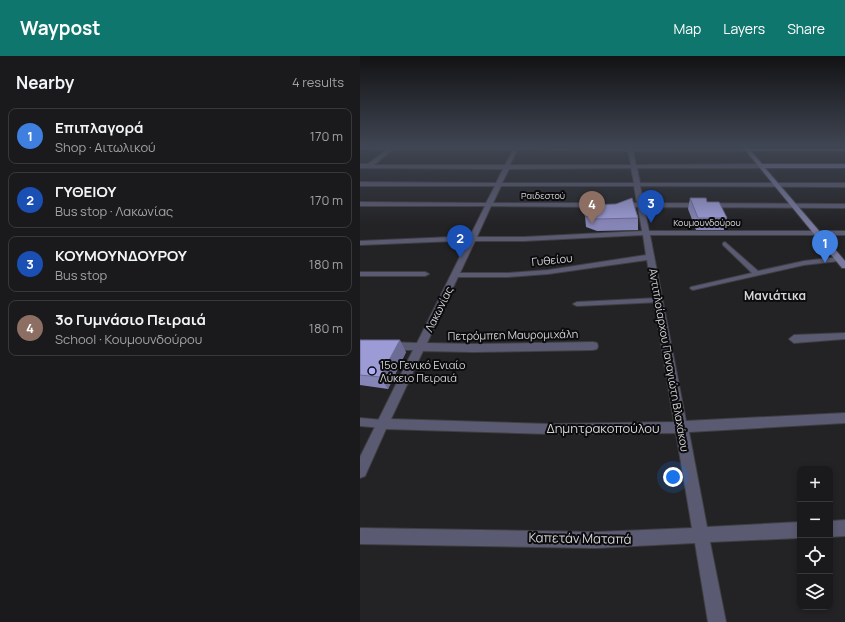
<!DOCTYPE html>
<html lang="en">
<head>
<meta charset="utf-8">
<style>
	:root { --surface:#1a1a1c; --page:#272729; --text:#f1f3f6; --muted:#9fa1a3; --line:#38383b; --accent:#0f766e }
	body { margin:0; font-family:Manrope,sans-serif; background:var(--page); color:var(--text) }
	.controls { position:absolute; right:12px; bottom:12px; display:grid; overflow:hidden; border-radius:8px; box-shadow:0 2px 6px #0003 }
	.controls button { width:36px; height:36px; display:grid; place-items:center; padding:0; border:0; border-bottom:1px solid var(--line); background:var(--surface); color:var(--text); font:20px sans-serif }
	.you { position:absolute; left:313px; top:421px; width:14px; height:14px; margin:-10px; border:3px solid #fff; border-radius:50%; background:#1a73e8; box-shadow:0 0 0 6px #1a73e833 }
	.badge { display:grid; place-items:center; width:26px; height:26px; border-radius:50%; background:var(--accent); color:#fff; font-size:13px; font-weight:700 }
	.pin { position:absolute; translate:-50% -33px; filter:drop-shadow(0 1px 2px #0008) }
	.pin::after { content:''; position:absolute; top:21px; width:14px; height:12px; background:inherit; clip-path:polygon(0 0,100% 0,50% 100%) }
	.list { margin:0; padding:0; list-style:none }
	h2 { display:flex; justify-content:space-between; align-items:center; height:52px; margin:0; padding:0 16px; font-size:17px }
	h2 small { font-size:13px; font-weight:400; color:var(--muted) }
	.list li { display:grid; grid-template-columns:26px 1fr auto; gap:12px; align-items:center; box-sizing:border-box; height:56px; margin:0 8px 8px; padding:0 8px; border:1px solid var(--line); border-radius:8px }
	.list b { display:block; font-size:15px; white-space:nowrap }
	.list p { margin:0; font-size:13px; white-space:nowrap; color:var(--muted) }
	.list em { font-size:13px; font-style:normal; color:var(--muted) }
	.icon { flex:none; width:22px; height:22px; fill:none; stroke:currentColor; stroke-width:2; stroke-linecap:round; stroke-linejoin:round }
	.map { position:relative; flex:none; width:485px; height:566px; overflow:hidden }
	header { display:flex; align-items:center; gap:24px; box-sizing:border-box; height:56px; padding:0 20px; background:var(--accent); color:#fff }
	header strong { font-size:19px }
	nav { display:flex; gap:22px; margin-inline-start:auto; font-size:14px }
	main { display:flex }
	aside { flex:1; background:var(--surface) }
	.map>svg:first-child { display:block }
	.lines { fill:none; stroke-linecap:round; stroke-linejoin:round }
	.lane-casing { stroke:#3f3f42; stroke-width:2 }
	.street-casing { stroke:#3f3f42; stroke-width:2 }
	.secondary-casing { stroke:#3f3f42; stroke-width:2 }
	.lane { fill:#5a5a72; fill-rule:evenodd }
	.street { fill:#5a5a72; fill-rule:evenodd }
	.secondary { fill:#79799f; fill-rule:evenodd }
	.wall { fill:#8685b7 }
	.shaded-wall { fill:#6d6c95 }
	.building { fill:#9c9bd5; stroke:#6d6c95 }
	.poi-dot { fill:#b0aefa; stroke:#0c0c0e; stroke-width:1.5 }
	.labels { text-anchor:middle; stroke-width:4; stroke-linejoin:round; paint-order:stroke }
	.far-street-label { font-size:9px; fill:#d4d5d7; stroke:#0c0c0e }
	.street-label { font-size:11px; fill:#d4d5d7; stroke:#0c0c0e }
	.poi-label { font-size:11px; fill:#d4d5d7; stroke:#0c0c0e; text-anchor:start }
	.neighbourhood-label { font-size:12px; font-weight:bold; fill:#d4d5d7; stroke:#0c0c0e }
	.near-street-label { font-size:13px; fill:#d4d5d7; stroke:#0c0c0e }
</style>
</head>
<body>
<header>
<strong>Waypost</strong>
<nav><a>Map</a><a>Layers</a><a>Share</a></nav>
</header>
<main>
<aside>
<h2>Nearby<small>4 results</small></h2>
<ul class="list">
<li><span class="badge" style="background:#3f7fe0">1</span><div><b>Επιπλαγορά</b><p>Shop · Αιτωλικού</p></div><em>170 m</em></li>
<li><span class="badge" style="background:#1a4fb4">2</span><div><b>ΓΥΘΕΙΟΥ</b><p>Bus stop · Λακωνίας</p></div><em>170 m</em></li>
<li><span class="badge" style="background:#1a4fb4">3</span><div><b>ΚΟΥΜΟΥΝΔΟΥΡΟΥ</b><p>Bus stop</p></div><em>180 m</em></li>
<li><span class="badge" style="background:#8d6e63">4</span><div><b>3ο Γυμνάσιο Πειραιά</b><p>School · Κουμουνδούρου</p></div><em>180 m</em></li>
</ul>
</aside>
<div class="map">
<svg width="485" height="566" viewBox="0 0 485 566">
	<rect width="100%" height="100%" fill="#232326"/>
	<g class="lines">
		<defs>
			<g id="lane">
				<polygon points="365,186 398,215 444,205 479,201 482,203 479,205 444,209 333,234 331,233 330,232 331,231 392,217 363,189 363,187"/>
				<polygon points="298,242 301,242 302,244 301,246 217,250 213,248 217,246"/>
				<polygon points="0,362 23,364 26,365 28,368 26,371 23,372 0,370"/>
			</g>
			<g id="street">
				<path d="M34,90L268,92V90H272L273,92L387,93L389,95H273L276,109L400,108L403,110L400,112H277L280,127H485V131L280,130L284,147L485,148V152L284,151L289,175H485V179H290L326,365L485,357V367L329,376L347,471L440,466V482L350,486L366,566H348L335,487L236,492L0,488V472L236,476L332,472L316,377L190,378L26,373L5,420L0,422V401L53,294H29L25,293L24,290L25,287L29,286L57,287L125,150H0V146L126,147L135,130H0V126L136,127L143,113L0,112V108H8L26,94L0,93V91ZM32,94H153L145,109H14ZM157,94L268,95L271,109H150ZM271,112L274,127H142L149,113ZM141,130H274L277,147H261L258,149L261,151H278L282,175L164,181H117L131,150L239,151L242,149L239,147H133ZM283,179L286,199L188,214L148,217H100L115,185H164ZM287,204L314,366L190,368L31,363L63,295L113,296L233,294L237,293L238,290L237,287L233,286L113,288L67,287L98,221H148L188,218Z"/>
				<polygon points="92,181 96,183 95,185 0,189 0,185"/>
				<polygon points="0,216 65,216 69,218 65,220 0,220"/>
				<polygon points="485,277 485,283 434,287 429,283 434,279"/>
				<polygon points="485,464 485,480 470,481 470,465"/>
			</g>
			<polygon id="secondary" points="382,90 387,90 389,93 485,93 485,95 391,95 402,108 485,108 485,112 405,112 485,205 485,212 482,212"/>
		</defs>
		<use href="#lane" class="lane-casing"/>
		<use href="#street" class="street-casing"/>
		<use href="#secondary" class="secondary-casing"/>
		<use href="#lane" class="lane"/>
		<use href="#street" class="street"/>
		<use href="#secondary" class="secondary"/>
	</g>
	<g class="wall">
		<polygon points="330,142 347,146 367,162 364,174 336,174 328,153"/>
		<polygon points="225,160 278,162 278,174 237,175 226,171"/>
		<polygon points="0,284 46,296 28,333 0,329"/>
	</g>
	<polygon class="shaded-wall" points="40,284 46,296 28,333 20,321"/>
	<g class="building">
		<polygon points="272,142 278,162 236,163 225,160 226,149 256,148"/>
		<polygon points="330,142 346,142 347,146 359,146 367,162 338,162"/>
		<polygon points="0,284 40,284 20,321 0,319"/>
	</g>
	<linearGradient id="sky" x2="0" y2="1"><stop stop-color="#131315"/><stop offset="0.53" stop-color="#3f4552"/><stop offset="1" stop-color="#3f4552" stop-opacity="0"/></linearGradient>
	<rect width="485" height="169" fill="url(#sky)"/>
	<circle class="poi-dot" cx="12" cy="315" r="4"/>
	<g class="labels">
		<g class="far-street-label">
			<text x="183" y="143">Ραιδεστού</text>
			<text x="347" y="170">Κουμουνδούρου</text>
		</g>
		<g class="street-label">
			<text transform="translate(192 204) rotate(-6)" y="4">Γυθείου</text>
			<text transform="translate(79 253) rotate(-64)" y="4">Λακωνίας</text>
			<text transform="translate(153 279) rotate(-1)" y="4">Πετρόμπεη Μαυρομιχάλη</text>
			<text transform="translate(309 304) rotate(80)" y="4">Αντιπλοίαρχου Παναγιώτη Βλαχάκου</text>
		</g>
		<g class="poi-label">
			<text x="20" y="313">15ο Γενικό Ενιαίο<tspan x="20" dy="13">Λύκειο Πειραιά</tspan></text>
		</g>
		<g class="neighbourhood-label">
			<text x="415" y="244">Μανιάτικα</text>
		</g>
		<g class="near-street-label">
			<text x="243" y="377">Δημητρακοπούλου</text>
			<text transform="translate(220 482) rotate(1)" y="5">Καπετάν Ματαπά</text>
		</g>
	</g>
</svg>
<div class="controls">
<button>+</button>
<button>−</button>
<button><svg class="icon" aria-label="locate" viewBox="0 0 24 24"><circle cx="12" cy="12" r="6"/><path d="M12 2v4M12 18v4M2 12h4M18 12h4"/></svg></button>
<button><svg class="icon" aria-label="layers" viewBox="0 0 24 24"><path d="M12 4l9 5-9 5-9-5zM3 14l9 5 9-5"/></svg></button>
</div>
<div class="you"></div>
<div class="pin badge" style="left:465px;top:207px;background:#3f7fe0">1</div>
<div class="pin badge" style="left:100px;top:202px;background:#1a4fb4">2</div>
<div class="pin badge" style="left:291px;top:167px;background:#1a4fb4">3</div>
<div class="pin badge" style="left:232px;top:168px;background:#8d6e63">4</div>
</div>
</main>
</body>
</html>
